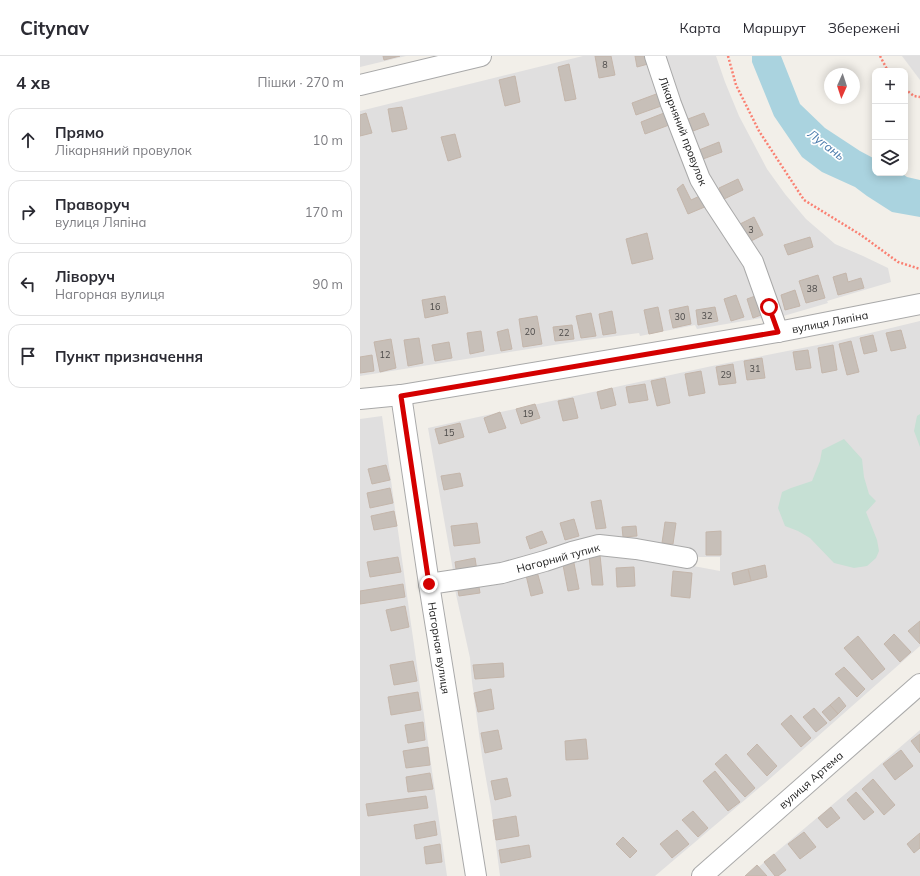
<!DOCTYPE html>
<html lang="uk">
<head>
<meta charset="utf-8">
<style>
	:root { --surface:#fff; --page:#f7f7f7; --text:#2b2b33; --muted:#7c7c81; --line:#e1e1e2 }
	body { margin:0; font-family:Mulish,sans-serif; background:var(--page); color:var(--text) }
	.controls { position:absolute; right:12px; top:12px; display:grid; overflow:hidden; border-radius:8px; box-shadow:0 2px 10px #0003 }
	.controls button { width:36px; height:36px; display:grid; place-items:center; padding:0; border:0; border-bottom:1px solid var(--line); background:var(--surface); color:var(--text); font:20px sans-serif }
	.compass { position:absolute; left:464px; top:12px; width:36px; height:36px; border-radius:50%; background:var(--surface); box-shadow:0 2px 10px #0003; rotate:183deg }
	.stop { position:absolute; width:12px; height:12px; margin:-9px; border:3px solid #d40000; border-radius:50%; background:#fff }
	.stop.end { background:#d40000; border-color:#fff; box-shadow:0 1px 4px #0008 }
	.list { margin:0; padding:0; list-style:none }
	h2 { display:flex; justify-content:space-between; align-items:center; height:52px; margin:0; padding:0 16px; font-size:17px }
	h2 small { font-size:13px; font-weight:400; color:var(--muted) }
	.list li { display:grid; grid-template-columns:26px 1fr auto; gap:12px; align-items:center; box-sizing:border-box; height:64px; margin:0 8px 8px; padding:0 8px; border:1px solid var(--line); border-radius:12px }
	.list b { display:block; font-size:15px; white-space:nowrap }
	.list p { margin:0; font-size:13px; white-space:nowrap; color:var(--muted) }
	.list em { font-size:13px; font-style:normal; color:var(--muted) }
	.icon { flex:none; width:22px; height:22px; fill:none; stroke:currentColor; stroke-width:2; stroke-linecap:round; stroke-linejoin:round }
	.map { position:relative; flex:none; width:560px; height:820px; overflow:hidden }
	header { display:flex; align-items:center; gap:24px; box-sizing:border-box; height:56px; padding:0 20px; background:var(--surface); border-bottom:1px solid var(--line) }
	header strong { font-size:19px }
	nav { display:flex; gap:22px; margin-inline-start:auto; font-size:14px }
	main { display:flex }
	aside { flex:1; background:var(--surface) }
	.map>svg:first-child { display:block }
	.residential { fill:#e0dfdf }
	.wetland { fill:#c6e0d4 }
	.water { fill:#aad3df }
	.building { fill:#c7bfb8; stroke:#c4b6ab }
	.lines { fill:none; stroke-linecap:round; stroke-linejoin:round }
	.minor-casing { stroke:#a9a9a9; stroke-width:22 }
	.path { stroke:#fa8072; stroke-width:2.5; stroke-dasharray:2 2; stroke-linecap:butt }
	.minor { stroke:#fff; stroke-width:20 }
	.route { stroke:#d40000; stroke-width:5 }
	.labels { text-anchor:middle; stroke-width:3.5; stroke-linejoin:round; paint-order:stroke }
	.number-label { font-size:9px; fill:#4b4948 }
	.street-label { font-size:11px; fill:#222; stroke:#fff }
	.water-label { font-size:12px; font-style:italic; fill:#4a7aab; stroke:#fff }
</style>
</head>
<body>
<header>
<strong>Citynav</strong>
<nav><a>Карта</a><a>Маршрут</a><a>Збережені</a></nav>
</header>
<main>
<aside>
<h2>4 хв<small>Пішки · 270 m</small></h2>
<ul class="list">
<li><svg class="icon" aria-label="ahead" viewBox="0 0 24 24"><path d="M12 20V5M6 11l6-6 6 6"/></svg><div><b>Прямо</b><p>Лікарняний провулок</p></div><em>10 m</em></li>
<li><svg class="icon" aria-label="right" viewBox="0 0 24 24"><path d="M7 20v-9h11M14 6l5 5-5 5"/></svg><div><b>Праворуч</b><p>вулиця Ляпіна</p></div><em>170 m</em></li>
<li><svg class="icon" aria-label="left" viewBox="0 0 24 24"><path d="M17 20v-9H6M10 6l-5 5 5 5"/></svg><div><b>Ліворуч</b><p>Нагорная вулиця</p></div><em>90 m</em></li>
<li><svg class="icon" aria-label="arrive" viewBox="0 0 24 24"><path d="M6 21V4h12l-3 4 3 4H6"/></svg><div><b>Пункт призначення</b></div></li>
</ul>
</aside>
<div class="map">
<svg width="560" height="820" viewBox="0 0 560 820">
	<rect width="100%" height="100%" fill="#f2efe9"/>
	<g class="residential">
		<polygon points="0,0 46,0 0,11"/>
		<polygon points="223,0 289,0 392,216 407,261 337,273 335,269 280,280 279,277 219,285 0,320 0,55"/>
		<polygon points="302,0 356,0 365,26 379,60 407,113 425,138 446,163 475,188 503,200 528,212 531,226 467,245 468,247 420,261 344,113"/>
		<polygon points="542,0 560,0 560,24"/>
		<polygon points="560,265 560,590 405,727 295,820 140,820 131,751 122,700 112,626 110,602 94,529 145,520 225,496 251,495 254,500 285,501 360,515 360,501 339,501 320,493 297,488 257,484 237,483 160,506 123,515 94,520 68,372 352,310 473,286"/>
		<polygon points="22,360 52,575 87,820 0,820 0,363"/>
		<polygon points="560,674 560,820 388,820 516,712"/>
	</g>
	<g class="wetland">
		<polygon points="560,358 560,391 554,375 557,360"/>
		<polygon points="484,383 502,403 504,421 509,438 516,445 506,456 517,484 519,495 516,502 507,510 494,512 474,507 450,482 438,475 425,470 418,452 422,436 431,432 452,425 460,405 462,394"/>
	</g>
	<polygon class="water" points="392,0 421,0 440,48 465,72 500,95 515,103 515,117 541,117 547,121 560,124 560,161 532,156 507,140 495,131 462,116 442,101 414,60 392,6"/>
	<g class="building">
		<polygon points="23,0 40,0 24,4"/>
		<polygon points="235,0 251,0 255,19 239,22"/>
		<polygon points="275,0 286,0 288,8 277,11"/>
		<polygon points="209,8 216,43 205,45 198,11"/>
		<polygon points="155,20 160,46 145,50 139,24"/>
		<polygon points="299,37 304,49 276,59 272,47"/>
		<polygon points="42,51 47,73 32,76 28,53"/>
		<polygon points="6,57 12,77 0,80 0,59"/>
		<polygon points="304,57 309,69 285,78 281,66"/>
		<polygon points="344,57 349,69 333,75 328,63"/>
		<polygon points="95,78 101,101 88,105 81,81"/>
		<polygon points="359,86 362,96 343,103 339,94"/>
		<polygon points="378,123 383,134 364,143 359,132"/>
		<polygon points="323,128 331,144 342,139 347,150 328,158 317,133"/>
		<polygon points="394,161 403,179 389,186 380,168"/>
		<polygon points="287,177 293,203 272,208 266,183"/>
		<polygon points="450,181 453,191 428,199 424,189"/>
		<polygon points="486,217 488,226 501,222 504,232 478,239 473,221"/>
		<polygon points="458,219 465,242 446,247 439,225"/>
		<polygon points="435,234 440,250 425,254 421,239"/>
		<polygon points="376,239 384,261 371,265 364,243"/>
		<polygon points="398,239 404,258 393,262 387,243"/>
		<polygon points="85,240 88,257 65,262 62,244"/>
		<polygon points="328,250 331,268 313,272 309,254"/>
		<polygon points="298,251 303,275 289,278 284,254"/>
		<polygon points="355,251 358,265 338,269 336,254"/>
		<polygon points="252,255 256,277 243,279 239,258"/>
		<polygon points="231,257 236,280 221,282 216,260"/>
		<polygon points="177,260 182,288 163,291 159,263"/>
		<polygon points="212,269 214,283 195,285 193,271"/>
		<polygon points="148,273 152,293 141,295 137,276"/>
		<polygon points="541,274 546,292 531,295 526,277"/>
		<polygon points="121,275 124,295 110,298 107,277"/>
		<polygon points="513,279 517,295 504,298 500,282"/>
		<polygon points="59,282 63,307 48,310 44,284"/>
		<polygon points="31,283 36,312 20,316 14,286"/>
		<polygon points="491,285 499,316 487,319 479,288"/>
		<polygon points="89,286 92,302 75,305 72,289"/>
		<polygon points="473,289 477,314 462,317 458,292"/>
		<polygon points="448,294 451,312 436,314 433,296"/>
		<polygon points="12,299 14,315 0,317 0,301"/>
		<polygon points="402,302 405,322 387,324 384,305"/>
		<polygon points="373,308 376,327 359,329 356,311"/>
		<polygon points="341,315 345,337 329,340 325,318"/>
		<polygon points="305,322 310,347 297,350 291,325"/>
		<polygon points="285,328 288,344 269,347 266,331"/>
		<polygon points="252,332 256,349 241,353 237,336"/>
		<polygon points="213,342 218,362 203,365 198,345"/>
		<polygon points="175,348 180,362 161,368 156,353"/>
		<polygon points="140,356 146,372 129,377 124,362"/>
		<polygon points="100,367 104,381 79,388 75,373"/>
		<polygon points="26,409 30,424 12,428 8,413"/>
		<polygon points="100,417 103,430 84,434 81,420"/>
		<polygon points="30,432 33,447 10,452 7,437"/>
		<polygon points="241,444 246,472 236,473 231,446"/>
		<polygon points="34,455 37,470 14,474 11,460"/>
		<polygon points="214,463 219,480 205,484 200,467"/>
		<polygon points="305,466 316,467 313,488 302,487"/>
		<polygon points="117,467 120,487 94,490 91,470"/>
		<polygon points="276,470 277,480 263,481 262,471"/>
		<polygon points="182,475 187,487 170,493 166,481"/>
		<polygon points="361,475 361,499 346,499 346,476"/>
		<polygon points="240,499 243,529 232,529 229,500"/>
		<polygon points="38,501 41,516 10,521 7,506"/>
		<polygon points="115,502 117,515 97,519 95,506"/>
		<polygon points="213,502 219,533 208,535 202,504"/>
		<polygon points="405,509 407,521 391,525 388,513"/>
		<polygon points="274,511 275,530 257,531 256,512"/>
		<polygon points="176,512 183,537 171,540 165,515"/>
		<polygon points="388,513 391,525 374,529 372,517"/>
		<polygon points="313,515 332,517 330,542 311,540"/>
		<polygon points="118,525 120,537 99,540 97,529"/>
		<polygon points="43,528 45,541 0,548 0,535"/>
		<polygon points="45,550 49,571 31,575 26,554"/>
		<polygon points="560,565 560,588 548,575"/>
		<polygon points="534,578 551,596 540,606 524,588"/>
		<polygon points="498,580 525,613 512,624 484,592"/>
		<polygon points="53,605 57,625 34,629 30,609"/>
		<polygon points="143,607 144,621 115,623 113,609"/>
		<polygon points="484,611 505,633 497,641 475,618"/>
		<polygon points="131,633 134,653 118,656 114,637"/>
		<polygon points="58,636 61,654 31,659 28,641"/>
		<polygon points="479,641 486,650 478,658 470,649"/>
		<polygon points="470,649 478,658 470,665 462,656"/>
		<polygon points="454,652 467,667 456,676 443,661"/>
		<polygon points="431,659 451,682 441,691 421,668"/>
		<polygon points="63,666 65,684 48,687 45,669"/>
		<polygon points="138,674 142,693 125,697 121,677"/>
		<polygon points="560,678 560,697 551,685"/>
		<polygon points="226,683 228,703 206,704 205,685"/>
		<polygon points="397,688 417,710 407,720 387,698"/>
		<polygon points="68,691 70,709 46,712 43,695"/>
		<polygon points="541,694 553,710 535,724 523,708"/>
		<polygon points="366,698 395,732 385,741 355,708"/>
		<polygon points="355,715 380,746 368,755 343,725"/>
		<polygon points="70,717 73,733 48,736 46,721"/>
		<polygon points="147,722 151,740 135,744 131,725"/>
		<polygon points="513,723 535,749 524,759 502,733"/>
		<polygon points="496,736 514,756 504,764 487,744"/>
		<polygon points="66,740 68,752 8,760 6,748"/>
		<polygon points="471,751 480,762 467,772 458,762"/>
		<polygon points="333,755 348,772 338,781 322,764"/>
		<polygon points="156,760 159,780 136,784 133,764"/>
		<polygon points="75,765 77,779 56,783 54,769"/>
		<polygon points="317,774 329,788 312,802 300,788"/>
		<polygon points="444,776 456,791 440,803 428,788"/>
		<polygon points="560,777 560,792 554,797 547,788"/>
		<polygon points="263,781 277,795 270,802 256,788"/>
		<polygon points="80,788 82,806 66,808 64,791"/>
		<polygon points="169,789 171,801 141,807 139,794"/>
		<polygon points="414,798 426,814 418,820 415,820 404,806"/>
		<polygon points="397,809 407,820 385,820"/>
	</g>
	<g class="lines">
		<defs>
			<g id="minor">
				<polyline points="295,0 311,48 340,123 355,148 393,206 418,276"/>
				<polyline points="0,29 121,0"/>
				<polyline points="41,339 69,528 116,820"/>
				<polyline points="0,343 41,339 418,276 560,248"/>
				<polyline points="69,528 142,517 185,505 212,496 239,489 276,493 327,502"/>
				<polyline points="342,820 560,628"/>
			</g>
		</defs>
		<use href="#minor" class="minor-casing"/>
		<g class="path">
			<polyline points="368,0 376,29 399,75 427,118 444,144 501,179 538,206 560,213"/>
			<polyline points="520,0 528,15"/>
			<polyline points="545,33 554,40 560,41"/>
		</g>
		<use href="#minor" class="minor"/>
	</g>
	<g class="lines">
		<polyline class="route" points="69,528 41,340 418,276 409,251"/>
	</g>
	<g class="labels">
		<g class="number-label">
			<text x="245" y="12">8</text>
			<text x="391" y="177">3</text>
			<text x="452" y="236">38</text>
			<text x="75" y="254">16</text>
			<text x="347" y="263">32</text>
			<text x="320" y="264">30</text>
			<text x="170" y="279">20</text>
			<text x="204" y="280">22</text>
			<text x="25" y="302">12</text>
			<text x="395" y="316">31</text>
			<text x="366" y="322">29</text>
			<text x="168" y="361">19</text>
			<text x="89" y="380">15</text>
		</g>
		<g class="street-label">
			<text transform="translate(323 75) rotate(69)" y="4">Лікарняний провулок</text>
			<text transform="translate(470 266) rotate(-11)" y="4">вулиця Ляпіна</text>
			<text transform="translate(198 502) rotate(-15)" y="4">Нагорний тупик</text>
			<text transform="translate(79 592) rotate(81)" y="4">Нагорная вулиця</text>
			<text transform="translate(451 724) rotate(-41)" y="4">вулиця Артема</text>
		</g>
		<g class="water-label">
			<text transform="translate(466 89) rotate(37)" y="4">Лугань</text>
		</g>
	</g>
</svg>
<div class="controls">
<button>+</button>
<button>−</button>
<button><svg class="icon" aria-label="layers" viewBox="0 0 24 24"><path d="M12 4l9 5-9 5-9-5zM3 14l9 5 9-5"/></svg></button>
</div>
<svg class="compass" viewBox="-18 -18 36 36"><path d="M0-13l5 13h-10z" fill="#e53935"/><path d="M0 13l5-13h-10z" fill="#7c7c81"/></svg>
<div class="stop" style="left:409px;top:251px"></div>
<div class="stop end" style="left:69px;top:528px"></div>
</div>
</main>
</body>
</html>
